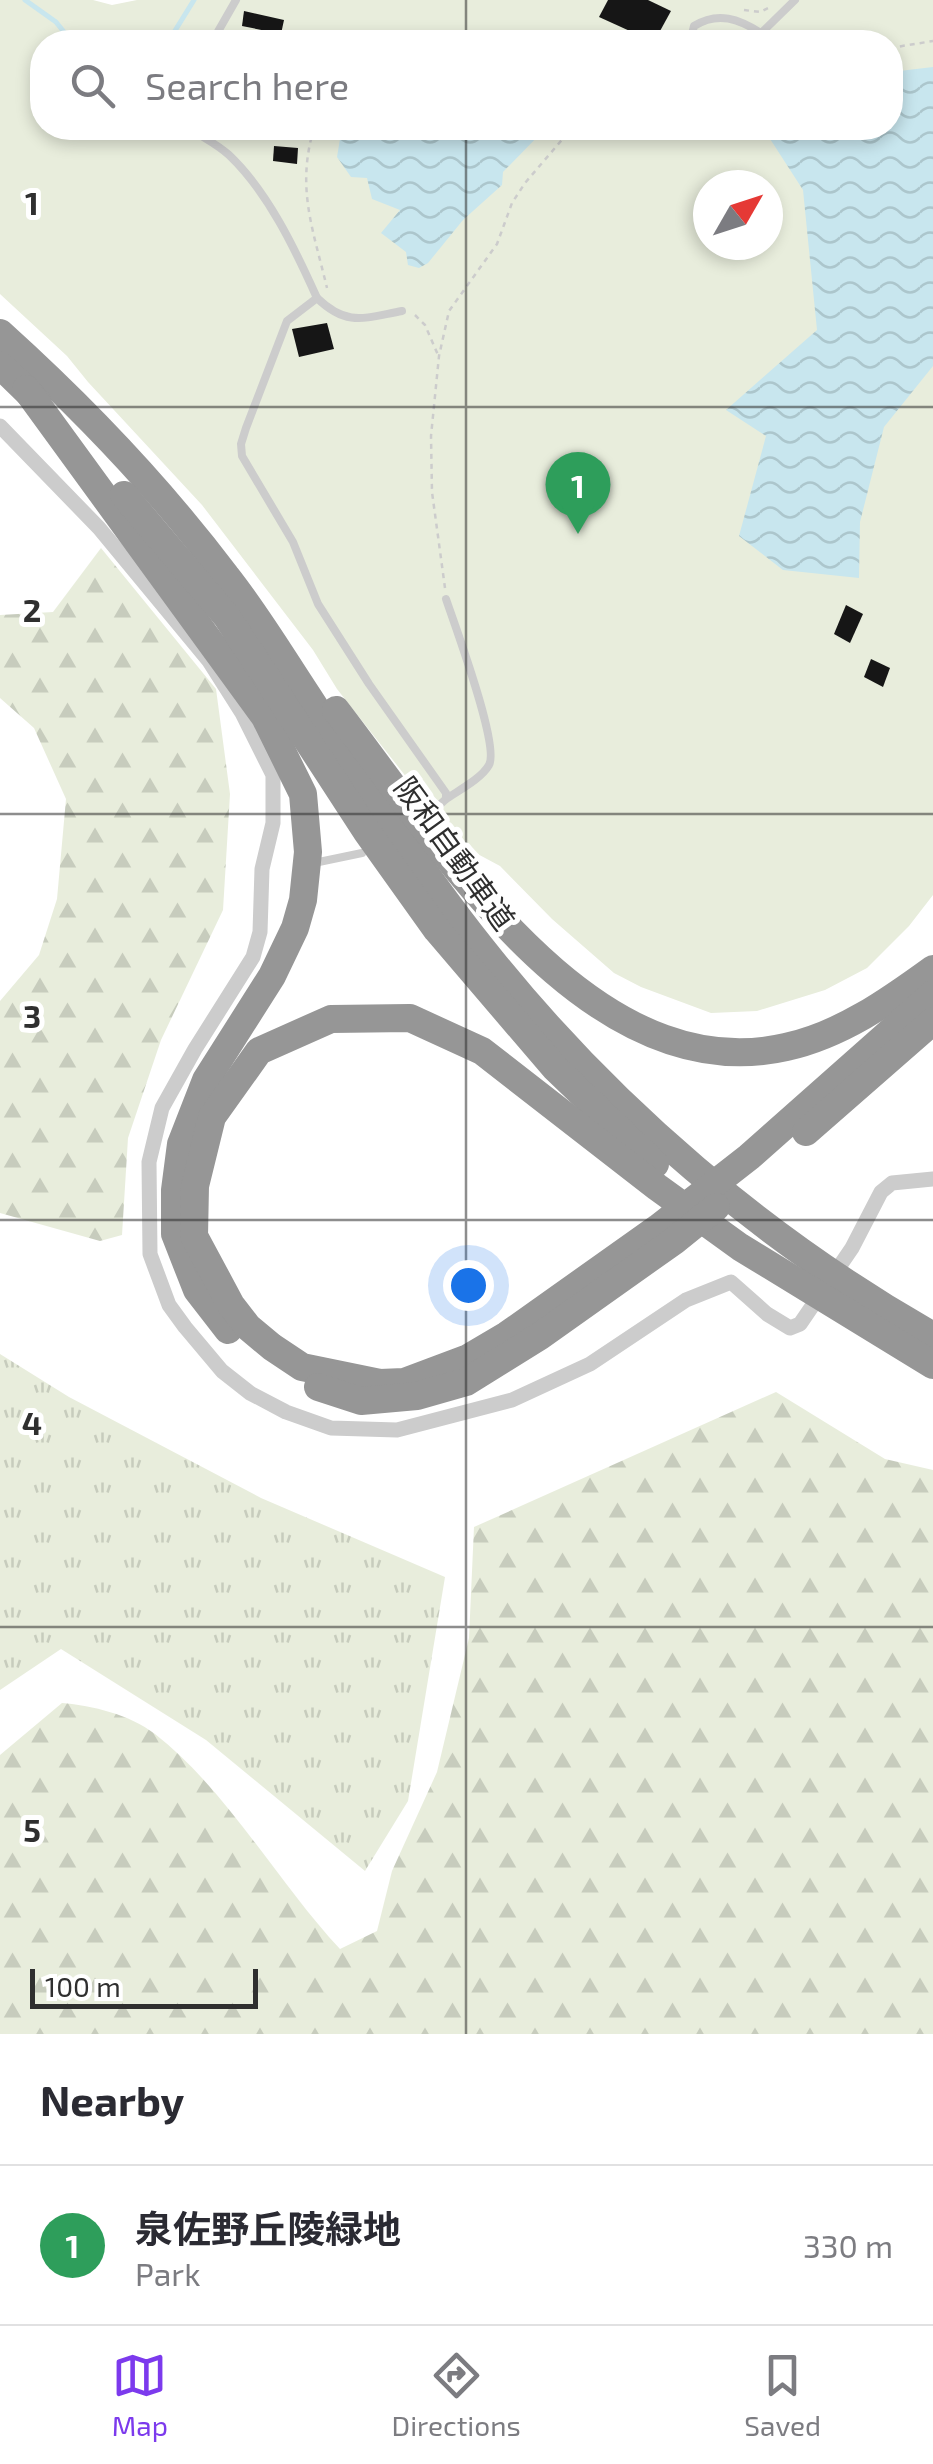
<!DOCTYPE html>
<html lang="en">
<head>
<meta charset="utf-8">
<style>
	:root { --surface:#fff; --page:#f7f7f7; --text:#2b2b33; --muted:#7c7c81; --line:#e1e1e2; --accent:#7c3aed }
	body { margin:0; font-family:"Exo 2","Noto Sans JP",sans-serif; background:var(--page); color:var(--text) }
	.compass { position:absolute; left:693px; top:170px; width:90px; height:90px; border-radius:50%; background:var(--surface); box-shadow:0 5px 15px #0003; rotate:51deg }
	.scale { position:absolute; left:30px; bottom:25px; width:228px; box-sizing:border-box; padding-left:10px; border:5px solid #2f2f2f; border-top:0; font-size:28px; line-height:35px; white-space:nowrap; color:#2f2f2f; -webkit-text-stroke:8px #fff; paint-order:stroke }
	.you { position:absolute; left:468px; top:1285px; width:35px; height:35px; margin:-25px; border:8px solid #fff; border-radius:50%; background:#1a73e8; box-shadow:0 0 0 15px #1a73e833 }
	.badge { display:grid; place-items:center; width:65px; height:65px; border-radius:50%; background:var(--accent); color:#fff; font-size:32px; font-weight:700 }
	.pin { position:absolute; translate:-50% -82px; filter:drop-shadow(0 2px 5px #0008) }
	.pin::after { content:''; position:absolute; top:52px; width:35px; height:30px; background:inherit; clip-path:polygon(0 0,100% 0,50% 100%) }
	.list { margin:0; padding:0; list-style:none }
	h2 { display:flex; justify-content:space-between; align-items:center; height:130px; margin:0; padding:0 40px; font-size:42px }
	h2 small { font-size:32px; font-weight:400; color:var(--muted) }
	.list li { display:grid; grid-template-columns:65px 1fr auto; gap:30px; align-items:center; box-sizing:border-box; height:160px; padding:0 40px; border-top:2px solid var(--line) }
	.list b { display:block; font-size:38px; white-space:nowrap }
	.list p { margin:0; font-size:32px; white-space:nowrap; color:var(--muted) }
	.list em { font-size:32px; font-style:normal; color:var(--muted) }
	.icon { flex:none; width:55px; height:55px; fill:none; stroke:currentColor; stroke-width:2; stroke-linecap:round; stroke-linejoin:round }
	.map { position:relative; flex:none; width:933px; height:2034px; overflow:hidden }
	.search { position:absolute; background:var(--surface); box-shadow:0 5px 15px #0003; left:30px; right:30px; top:30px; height:110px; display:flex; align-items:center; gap:25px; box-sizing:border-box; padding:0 35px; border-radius:40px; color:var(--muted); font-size:38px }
	.sheet { height:290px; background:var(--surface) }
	nav { display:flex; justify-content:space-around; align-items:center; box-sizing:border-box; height:140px; border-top:2px solid var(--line); background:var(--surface); font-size:28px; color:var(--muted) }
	nav a { display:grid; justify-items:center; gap:5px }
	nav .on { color:var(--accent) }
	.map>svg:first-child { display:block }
	.grass { fill:url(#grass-tufts) }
	.forest { fill:url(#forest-firs) }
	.park { fill:#e8eddc; fill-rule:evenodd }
	.water { fill:url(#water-waves) }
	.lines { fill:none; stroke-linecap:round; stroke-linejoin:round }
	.stream { stroke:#c8e6ee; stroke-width:5 }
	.building { fill:#161616 }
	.path { stroke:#ccc; stroke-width:2.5; stroke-dasharray:5 5; stroke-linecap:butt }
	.service { stroke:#ccc; stroke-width:8 }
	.minor { stroke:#ccc; stroke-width:15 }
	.motorway { stroke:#969696; stroke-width:28 }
	.grid { fill:none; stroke:#2f2f2f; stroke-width:2.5; stroke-opacity:0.55 }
	.labels { text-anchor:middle; stroke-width:10; stroke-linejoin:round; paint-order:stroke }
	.street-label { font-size:30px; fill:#2f2f2f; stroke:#fff }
	.grid-label { font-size:32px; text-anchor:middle; font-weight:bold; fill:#2f2f2f; stroke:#fff; stroke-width:10; stroke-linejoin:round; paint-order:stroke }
</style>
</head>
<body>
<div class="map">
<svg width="933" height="2034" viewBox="0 0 933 2034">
	<defs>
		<pattern id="grass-tufts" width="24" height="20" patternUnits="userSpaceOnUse" patternTransform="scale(2.5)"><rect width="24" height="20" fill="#e8eddc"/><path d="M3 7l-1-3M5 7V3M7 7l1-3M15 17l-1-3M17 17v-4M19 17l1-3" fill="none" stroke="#c7ccbd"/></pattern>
		<pattern id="forest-firs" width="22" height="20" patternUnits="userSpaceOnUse" patternTransform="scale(2.5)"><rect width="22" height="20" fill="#e8eddc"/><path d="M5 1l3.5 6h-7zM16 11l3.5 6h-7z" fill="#c7ccbd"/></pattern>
		<pattern id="water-waves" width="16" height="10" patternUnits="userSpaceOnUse" patternTransform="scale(2.5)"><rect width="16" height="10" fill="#c8e6ee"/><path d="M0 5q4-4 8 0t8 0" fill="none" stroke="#acc6cc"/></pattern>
	</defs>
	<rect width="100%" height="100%" fill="#fff"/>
	<polygon class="grass" points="0,1354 69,1397 261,1498 445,1577 408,1801 365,1871 206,1740 61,1649 0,1690"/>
	<g class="forest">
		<polygon points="101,548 216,689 230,794 223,910 161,1040 128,1138 122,1235 100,1241 0,1213 0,1001 39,955 57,899 66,799 34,728 0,698 0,615 53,612"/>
		<path d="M776,1392L885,1459L933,1470V2034H0V1755L62,1703C93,1706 129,1714 155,1734C227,1790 278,1883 340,1949L377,1931L392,1871L437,1772L469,1638L474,1527Z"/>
	</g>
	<path class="park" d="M0,0H93L112,5L137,0H933V895L909,926L867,968L825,990L757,1011L711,1013L641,987L614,973L552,919L500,866L459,844L337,689L313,650L202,505L88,382L67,356L0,294ZM42,42H890V128H42ZM708,185H768V245H708Z"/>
	<g class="water">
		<polygon points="933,67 933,366 884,427 860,522 859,578 783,570 739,536 766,436 726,410 817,330 803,190 763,128 890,128 891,72"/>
		<polygon points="352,128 546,128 503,172 502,185 463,220 428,263 419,268 408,265 406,252 381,233 400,210 372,199 367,178 351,177 337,157 341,133"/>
	</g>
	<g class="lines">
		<g class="stream">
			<polyline points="25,0 56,22 72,42"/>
			<polyline points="168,42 194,0"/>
		</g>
	</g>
	<g class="building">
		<polygon points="608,0 648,0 671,11 654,42 599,17"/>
		<polygon points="244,11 284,20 281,34 242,26"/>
		<polygon points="274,146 298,148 297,164 273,161"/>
		<polygon points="327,323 334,349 299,357 292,329"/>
		<polygon points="846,605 863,614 850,643 834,634"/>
		<polygon points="871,659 890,668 883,687 864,677"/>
	</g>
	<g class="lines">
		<g class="path">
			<polyline points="744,10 760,12 770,7"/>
			<polyline points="823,42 829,40 851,42"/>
			<polyline points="890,48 933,41"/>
			<path d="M314,128C296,188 313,229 327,288"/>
			<polyline points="415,315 425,325 438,355"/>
			<polyline points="445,588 432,492 431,436 439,356 449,311 497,244 512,203 525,183 572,128"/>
		</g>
		<g class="service">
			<polyline points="212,42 236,0"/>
			<path d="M690,42L694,26C718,11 739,19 761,33"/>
			<polyline points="752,42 795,0"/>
			<path d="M189,128C202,137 217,144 229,155C268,192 295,249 317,298L287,321L246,428L241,444L242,456L293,542L318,604L369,684L446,793V799L434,810"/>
			<path d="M317,298C347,327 364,318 402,311"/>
			<path d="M446,799C459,790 481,779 489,765C500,746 455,626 446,599"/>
			<polyline points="314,863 362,853"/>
		</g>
		<polyline class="minor" points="0,426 99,528 209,661 242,713 273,775 273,823 262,869 260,932 253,957 195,1049 162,1108 149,1162 150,1254 169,1305 185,1327 222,1371 250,1393 286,1412 331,1428 397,1430 512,1400 590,1364 686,1300 731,1282 767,1314 790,1328 800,1324 852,1248 881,1192 892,1183 933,1179"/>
		<g class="motorway">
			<path d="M0,333C82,407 159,487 226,576C257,615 283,659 311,701C368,790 425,879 492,961C613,1111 766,1241 933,1336"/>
			<polyline points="0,365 37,401"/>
			<polyline points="26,389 265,717 303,794 308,852 303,900 295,928 272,976 206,1080 181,1144 175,1190 175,1234 197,1290 228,1330"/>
			<polyline points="124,495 227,617 367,832 437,930 555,1068 655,1164"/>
			<path d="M336,710C438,842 590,1092 786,1047C841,1035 889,1001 933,969"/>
			<polyline points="933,994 749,1157 658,1228 507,1335 468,1358 404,1382 380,1383 302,1367 272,1347 248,1327 231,1305 194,1236 195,1186 212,1117 259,1051 331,1019 410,1018 482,1051 657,1187 740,1247 933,1365"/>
			<polyline points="806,1132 933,1021"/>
			<polyline points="318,1387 361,1401 417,1396 466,1382 540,1336 674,1241 716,1207"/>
		</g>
	</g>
	<path class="grid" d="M466,0V42M466,128V2034M0,407H933M0,814H933M0,1220H933M0,1627H933"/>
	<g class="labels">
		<g class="street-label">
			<text transform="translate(454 854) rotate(54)" y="10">阪和自動車道</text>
		</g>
	</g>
	<g class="grid-label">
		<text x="32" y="215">1</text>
		<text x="32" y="622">2</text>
		<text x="32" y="1028">3</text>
		<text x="32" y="1435">4</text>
		<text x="32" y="1842">5</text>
	</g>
</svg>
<svg class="compass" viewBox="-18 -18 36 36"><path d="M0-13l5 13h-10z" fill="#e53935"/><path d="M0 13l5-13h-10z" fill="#7c7c81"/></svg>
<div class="scale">100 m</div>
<div class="you"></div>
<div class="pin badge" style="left:578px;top:534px;background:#2e9e5b">1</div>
<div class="search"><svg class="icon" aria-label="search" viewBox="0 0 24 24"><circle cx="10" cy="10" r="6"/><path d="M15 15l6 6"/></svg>Search here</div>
</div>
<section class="sheet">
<h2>Nearby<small></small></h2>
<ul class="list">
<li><span class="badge" style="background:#2e9e5b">1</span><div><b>泉佐野丘陵緑地</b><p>Park</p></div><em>330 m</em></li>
</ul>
</section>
<nav>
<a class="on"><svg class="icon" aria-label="map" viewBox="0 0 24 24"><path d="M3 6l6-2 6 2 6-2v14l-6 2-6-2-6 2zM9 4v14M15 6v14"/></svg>Map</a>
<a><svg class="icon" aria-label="directions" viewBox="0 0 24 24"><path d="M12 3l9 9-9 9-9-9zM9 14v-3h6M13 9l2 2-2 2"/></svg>Directions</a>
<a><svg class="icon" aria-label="saved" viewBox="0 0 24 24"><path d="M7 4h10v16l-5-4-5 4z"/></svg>Saved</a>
</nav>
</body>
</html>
